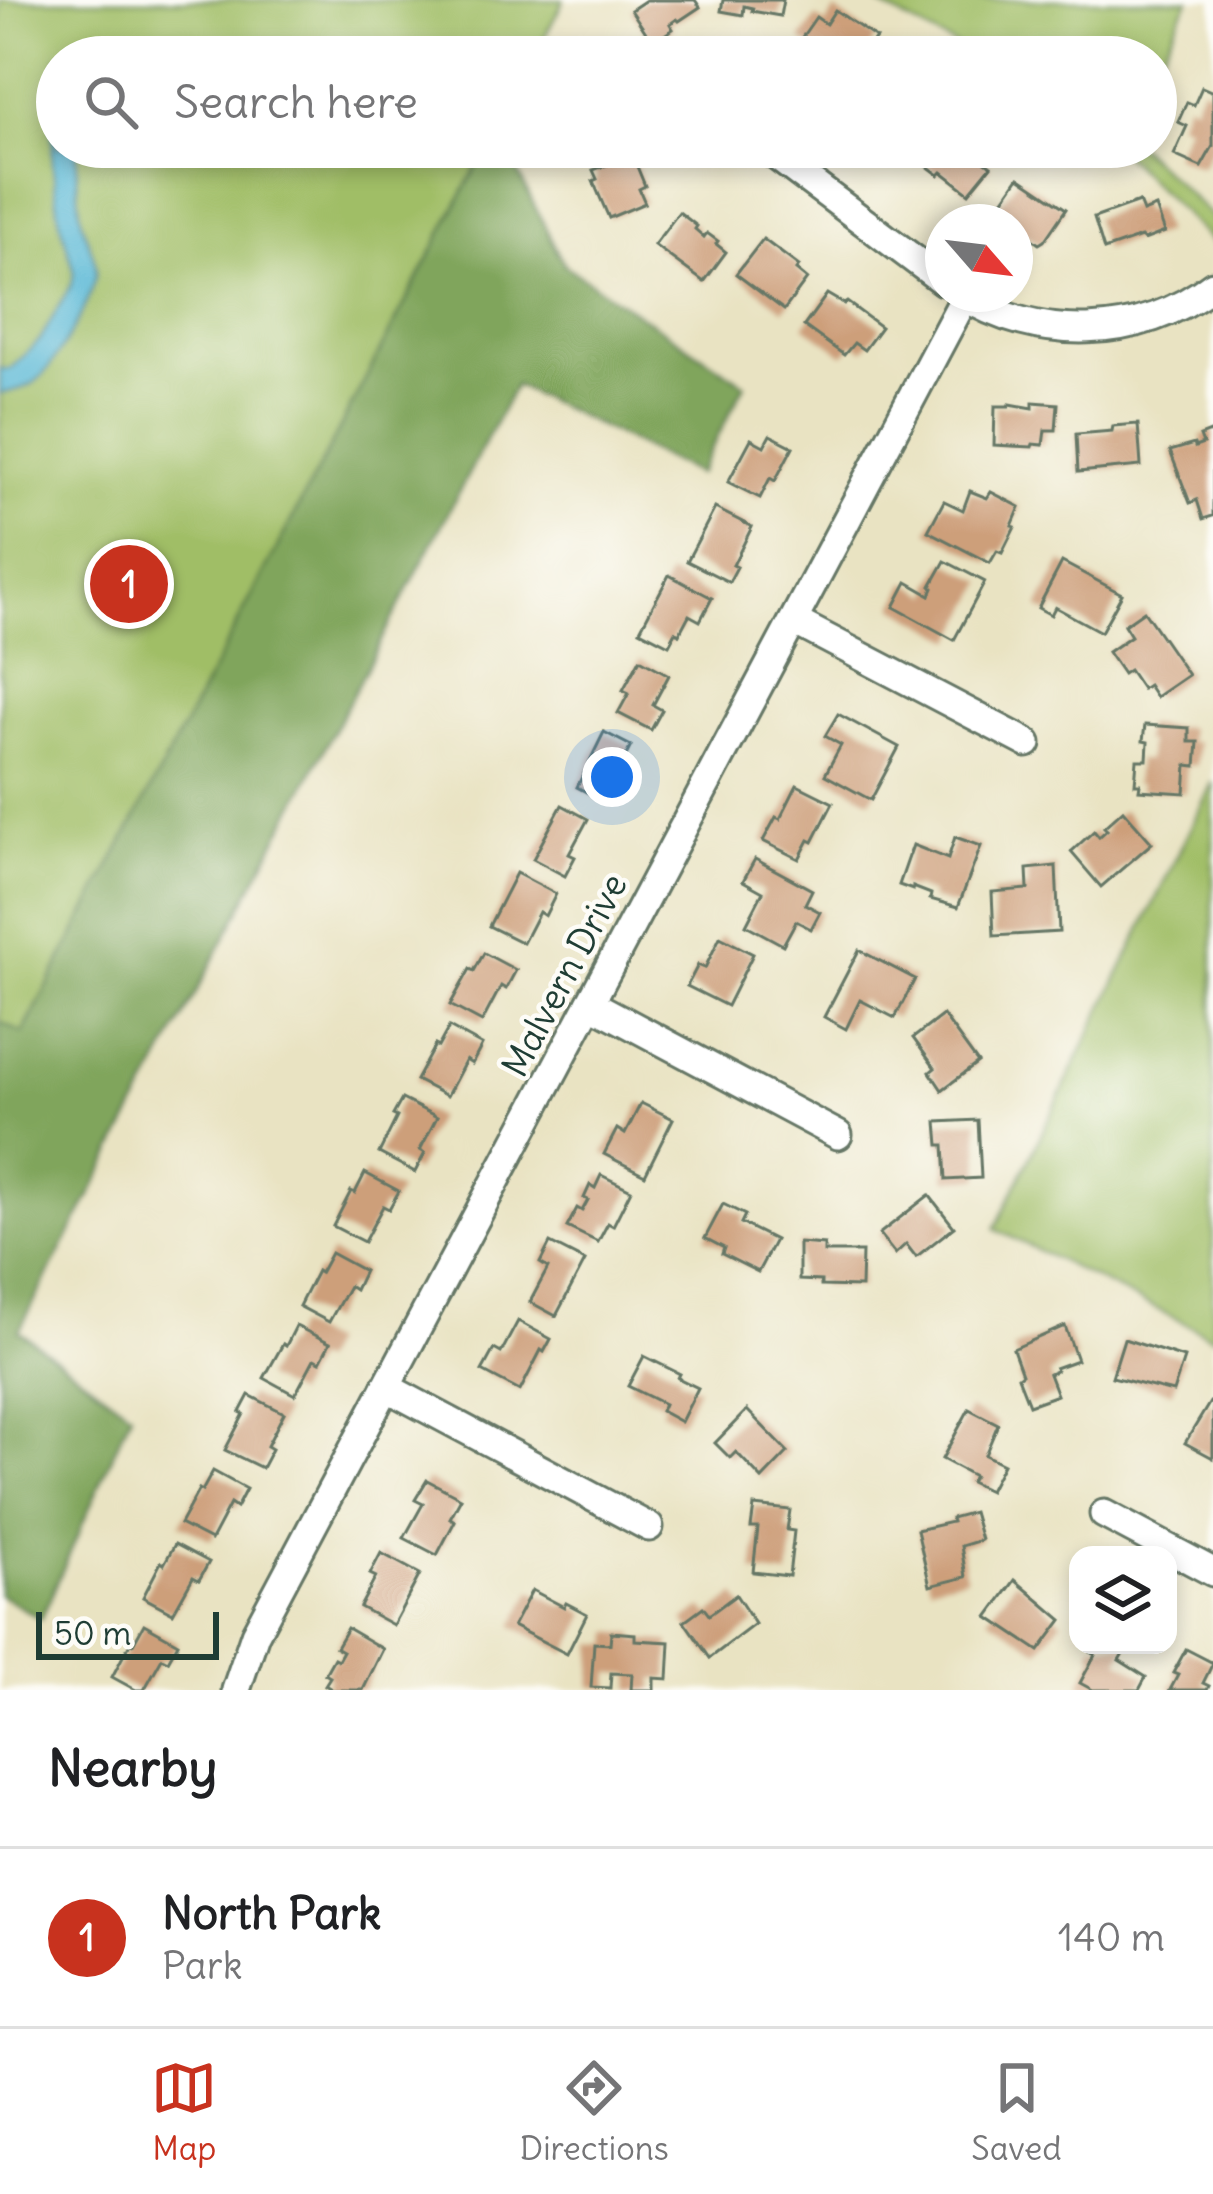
<!DOCTYPE html>
<html lang="en">
<head>
<meta charset="utf-8">
<style>
	:root { --surface:#fff; --page:#f2f2f2; --text:#202124; --muted:#757577; --line:#e0e0e0; --accent:#c8321e }
	body { margin:0; font-family:Delius,sans-serif; background:var(--page); color:var(--text) }
	.controls { position:absolute; right:36px; bottom:36px; display:grid; overflow:hidden; border-radius:24px; box-shadow:0 6px 18px #0003 }
	.controls button { width:108px; height:108px; display:grid; place-items:center; padding:0; border:0; border-bottom:3px solid var(--line); background:var(--surface); color:var(--text); font:60px sans-serif }
	.compass { position:absolute; left:925px; top:204px; width:108px; height:108px; border-radius:50%; background:var(--surface); box-shadow:0 6px 18px #0003; rotate:118deg }
	.scale { position:absolute; left:36px; bottom:30px; width:183px; box-sizing:border-box; padding-left:12px; border:6px solid #1f3d34; border-top:0; font-size:33px; line-height:42px; white-space:nowrap; color:#1f3d34; -webkit-text-stroke:9px #fdfcf7; paint-order:stroke }
	.you { position:absolute; left:612px; top:777px; width:42px; height:42px; margin:-30px; border:9px solid #fff; border-radius:50%; background:#1a73e8; box-shadow:0 0 0 18px #1a73e833 }
	.badge { display:grid; place-items:center; width:78px; height:78px; border-radius:50%; background:var(--accent); color:#fff; font-size:39px; font-weight:700 }
	.pin { position:absolute; translate:-50% -50%; border:6px solid #fff; box-shadow:0 3px 12px #0006 }
	.list { margin:0; padding:0; list-style:none }
	h2 { display:flex; justify-content:space-between; align-items:center; height:156px; margin:0; padding:0 48px; font-size:51px }
	h2 small { font-size:39px; font-weight:400; color:var(--muted) }
	.list li { display:grid; grid-template-columns:78px 1fr auto; gap:36px; align-items:center; box-sizing:border-box; height:180px; padding:0 48px; border-top:3px solid var(--line) }
	.list b { display:block; font-size:45px; white-space:nowrap }
	.list p { margin:0; font-size:39px; white-space:nowrap; color:var(--muted) }
	.list em { font-size:39px; font-style:normal; color:var(--muted) }
	.icon { flex:none; width:66px; height:66px; fill:none; stroke:currentColor; stroke-width:2; stroke-linecap:round; stroke-linejoin:round }
	.map { position:relative; flex:none; width:1213px; height:1690px; overflow:hidden }
	.search { position:absolute; background:var(--surface); box-shadow:0 6px 18px #0003; left:36px; right:36px; top:36px; height:132px; display:flex; align-items:center; gap:30px; box-sizing:border-box; padding:0 42px; border-radius:66px; color:var(--muted); font-size:45px }
	.sheet { height:336px; background:var(--surface) }
	nav { display:flex; justify-content:space-around; align-items:center; box-sizing:border-box; height:168px; border-top:3px solid var(--line); background:var(--surface); font-size:33px; color:var(--muted) }
	nav a { display:grid; justify-items:center; gap:6px }
	nav .on { color:var(--accent) }
	.map>svg:first-child { display:block }
	.green { fill:#a0be66; stroke:#607e4d; stroke-width:3 }
	.forest { fill:#80a55b; stroke:#507148; stroke-width:3 }
	.water { fill:#57b7d5; stroke:#3b7a84; stroke-width:3 }
	.building { fill:#cd9f7a }
	.lines { fill:none; stroke-linecap:round; stroke-linejoin:round }
	.minor-casing { stroke:#676; stroke-width:33 }
	.minor { stroke:#fff; stroke-width:27 }
	.labels { text-anchor:middle; stroke-width:9; stroke-linejoin:round; paint-order:stroke }
	.street-label { font-size:36px; fill:#1f3d34; stroke:#fdfcf7 }
</style>
</head>
<body>
<div class="map">
<svg width="1213" height="1690" viewBox="0 0 1213 1690">
	<rect width="100%" height="100%" fill="#fdfcf7"/>
	<filter id="ink" filterUnits="userSpaceOnUse"><feTurbulence type="fractalNoise" baseFrequency=".00833" numOctaves="2"/><feDisplacementMap in="SourceGraphic" scale="24" xChannelSelector="R" yChannelSelector="G"/><feConvolveMatrix kernelMatrix="1 2 1 2 8 2 1 2 1" color-interpolation-filters="sRGB"/></filter>
	<filter id="wash" filterUnits="userSpaceOnUse"><feTurbulence type="fractalNoise" baseFrequency=".004" numOctaves="4" result="noise"/><feDisplacementMap in="SourceGraphic" scale="48" xChannelSelector="R" yChannelSelector="G"/><feGaussianBlur stdDeviation="2.7" result="paint"/><feColorMatrix in="noise" values="0 0 0 0 0 0 0 0 0 0 0 0 0 0 0 0 0 1.4 0 .05"/><feComposite in="paint" operator="in"/></filter>
	<g filter="url(#wash)">
		<rect width="100%" height="100%" fill="#e9e3c2"/>
		<g class="green">
			<polygon points="0,0 564,0 534,57 57,57 57,147 487,147 23,1034 0,1022"/>
			<polygon points="870,0 1189,0 1156,65 1156,57 977,57"/>
			<polygon points="1116,147 1139,147 1213,218 1213,243"/>
			<polygon points="1213,782 1213,1337 995,1229"/>
		</g>
		<polygon class="forest" points="487,147 505,147 564,265 745,384 698,474 515,385 19,1331 131,1413 41,1619 0,1595 0,1022 23,1033"/>
		<path class="water" d="M57,113V147H77C77,172 77,198 82,222C85,237 94,252 96,267C99,289 54,369 35,382C26,389 11,391 0,394V369H10L40,340L72,284L74,271L59,217L53,167L52,126Z"/>
		<g id="blocks">
			<g class="building">
				<polygon points="646,0 695,0 700,7 679,21 677,19 670,24 673,29 653,43 631,10"/>
				<polygon points="723,0 783,0 780,16 752,11 753,8 744,6 743,15 721,11"/>
				<polygon points="835,10 876,38 862,57 837,57 823,48 820,53 800,40 816,17 826,24"/>
				<polygon points="1202,87 1213,92 1213,146 1201,167 1174,155 1187,126 1178,122 1187,102 1194,105"/>
				<polygon points="619,147 629,147 645,186 639,189 645,203 609,218 593,181 597,179 593,170 607,165 602,154"/>
				<polygon points="930,147 966,147 991,166 969,193 942,172 939,175 919,160"/>
				<polygon points="1019,177 1066,209 1044,241 1039,244 1015,227 1016,218 999,206"/>
				<polygon points="1139,202 1143,212 1156,207 1165,232 1144,240 1141,237 1104,250 1094,218"/>
				<polygon points="679,212 697,226 695,229 704,237 707,233 718,241 716,244 726,252 704,282 654,245"/>
				<polygon points="763,239 799,266 796,270 807,279 784,310 736,274"/>
				<polygon points="827,294 844,304 847,302 881,327 864,350 854,343 844,355 804,326"/>
				<polygon points="1033,402 1058,404 1056,430 1045,430 1043,445 1033,444 1032,447 994,445 995,406 1009,406 1010,404 1033,408"/>
				<polygon points="1138,424 1141,466 1078,472 1076,434 1112,431 1113,426"/>
				<polygon points="1213,431 1213,516 1203,519 1197,500 1190,503 1170,451 1194,444 1195,447 1203,444 1200,436"/>
				<polygon points="770,435 793,447 775,481 770,478 760,498 728,482 751,439 764,446"/>
				<polygon points="970,491 987,498 991,492 1020,507 1012,526 1015,527 1002,553 997,551 990,563 928,531 944,501 963,510"/>
				<polygon points="715,508 752,527 733,565 737,567 729,582 687,561"/>
				<polygon points="945,561 985,582 954,640 894,607 907,582 930,595 933,588 931,586"/>
				<polygon points="1062,562 1122,594 1101,632 1055,607 1051,615 1038,608"/>
				<polygon points="669,575 712,598 700,621 689,615 679,634 676,632 669,645 640,630"/>
				<polygon points="1144,611 1188,675 1156,697 1148,685 1142,689 1129,670 1123,674 1108,652 1131,636 1124,625"/>
				<polygon points="640,659 669,675 653,705 662,710 651,730 618,713 629,693 623,690"/>
				<polygon points="838,714 899,747 871,800 825,775 841,745 825,736"/>
				<polygon points="1145,725 1189,728 1189,742 1198,742 1196,766 1187,765 1185,793 1139,790 1140,784 1135,784 1137,760 1147,760 1148,742 1143,741"/>
				<polygon points="604,732 631,746 613,781 620,784 609,804 577,787"/>
				<polygon points="797,785 833,803 813,842 809,840 799,859 763,841 776,817 780,819"/>
				<polygon points="562,805 588,819 569,854 575,857 565,876 533,859"/>
				<polygon points="1123,810 1152,843 1101,887 1071,852 1094,831 1099,837 1107,830 1104,827"/>
				<polygon points="955,837 981,846 958,907 930,899 931,894 913,887 913,890 899,885 913,845 948,859"/>
				<polygon points="755,859 812,890 805,904 820,912 811,929 796,921 783,945 746,925 763,892 743,881"/>
				<polygon points="1056,866 1059,932 994,936 992,892 1028,889 1027,869"/>
				<polygon points="516,873 556,894 545,916 539,912 523,943 489,926"/>
				<polygon points="720,937 753,954 727,1006 687,986 698,965 705,968"/>
				<polygon points="859,950 915,979 895,1018 860,1000 846,1029 824,1017"/>
				<polygon points="484,953 516,970 506,989 501,986 482,1022 450,1005 470,969 474,971"/>
				<polygon points="943,1015 978,1063 942,1090 930,1072 935,1068 913,1038"/>
				<polygon points="449,1027 482,1045 472,1064 466,1060 447,1096 416,1080 435,1045 438,1047"/>
				<polygon points="402,1099 437,1117 420,1150 425,1153 415,1172 379,1153 397,1117 393,1115"/>
				<polygon points="641,1103 673,1119 645,1175 604,1154 617,1129 625,1134"/>
				<polygon points="978,1120 981,1178 946,1180 944,1145 939,1145 937,1122"/>
				<polygon points="365,1173 399,1191 389,1209 383,1206 364,1242 333,1226 351,1191 355,1193"/>
				<polygon points="601,1175 631,1190 613,1226 608,1223 598,1242 567,1227 577,1208 582,1211 588,1200 584,1198 590,1185 595,1188"/>
				<polygon points="929,1195 954,1227 916,1257 906,1244 895,1254 879,1234"/>
				<polygon points="723,1204 745,1215 741,1223 775,1240 758,1272 722,1254 724,1248 705,1238"/>
				<polygon points="550,1243 585,1261 556,1316 530,1302 548,1268 540,1263"/>
				<polygon points="799,1243 824,1245 824,1252 862,1252 861,1287 821,1286 821,1281 799,1280"/>
				<polygon points="331,1253 364,1271 355,1290 349,1286 329,1322 299,1306 317,1271 320,1273"/>
				<polygon points="518,1321 551,1339 544,1352 541,1350 520,1391 482,1371 494,1349 501,1353"/>
				<polygon points="296,1326 330,1343 320,1362 314,1359 295,1395 264,1378 283,1344 286,1346"/>
				<polygon points="1065,1326 1077,1360 1055,1368 1056,1371 1049,1374 1057,1395 1029,1405 1018,1377 1022,1374 1013,1349"/>
				<polygon points="1124,1339 1184,1358 1173,1392 1112,1377"/>
				<polygon points="644,1356 680,1374 678,1378 698,1388 681,1422 661,1411 664,1404 628,1386"/>
				<polygon points="249,1395 284,1413 267,1446 272,1449 262,1468 225,1450 244,1414 240,1412"/>
				<polygon points="1210,1402 1213,1403 1213,1458 1185,1443"/>
				<polygon points="969,1409 998,1424 985,1455 1003,1464 989,1491 970,1482 974,1476 942,1459"/>
				<polygon points="747,1410 788,1452 762,1479 736,1452 730,1458 715,1443"/>
				<polygon points="213,1471 246,1489 236,1508 230,1504 211,1540 180,1524 199,1489 202,1491"/>
				<polygon points="427,1480 461,1498 450,1518 455,1521 437,1555 404,1538 423,1504 415,1500"/>
				<polygon points="754,1506 790,1510 787,1530 794,1531 789,1576 753,1572 758,1528 751,1528"/>
				<polygon points="973,1512 981,1540 961,1546 966,1577 930,1586 917,1530 952,1522 951,1518"/>
				<polygon points="175,1544 209,1562 199,1580 193,1577 173,1613 143,1597 161,1562 164,1564"/>
				<polygon points="381,1553 420,1574 393,1625 360,1607 376,1577 370,1574"/>
				<polygon points="1015,1580 1062,1620 1039,1651 988,1617"/>
				<polygon points="532,1590 564,1607 566,1603 587,1614 567,1654 513,1626"/>
				<polygon points="736,1595 755,1624 710,1658 684,1621 703,1607 709,1615"/>
				<polygon points="144,1624 178,1643 168,1661 162,1658 144,1690 136,1690 112,1677 130,1643 133,1644"/>
				<polygon points="347,1628 383,1649 363,1690 333,1690 325,1685 330,1677 325,1674 334,1658 338,1660 343,1651 336,1647"/>
				<polygon points="611,1632 635,1634 635,1640 670,1642 668,1679 654,1678 654,1690 631,1690 632,1674 611,1673 610,1688 591,1687 594,1643 610,1644"/>
				<polygon points="1093,1645 1128,1645 1119,1660 1146,1677 1139,1690 1093,1690 1080,1683 1095,1655 1090,1652"/>
				<polygon points="1186,1649 1213,1663 1203,1683 1209,1686 1207,1690 1170,1690 1178,1675 1173,1673"/>
			</g>
		</g>
	</g>
	<g filter="url(#ink)">
		<use href="#blocks" fill-opacity="0" stroke="#676" stroke-width="3"/>
		<g class="lines">
			<defs>
				<g id="minor">
					<polyline points="764,147 943,281"/>
					<path d="M960,294C1037,343 1140,341 1213,285"/>
					<polyline points="794,621 1027,743"/>
					<polyline points="590,1003 838,1135"/>
					<polyline points="386,1387 649,1527"/>
					<polyline points="1104,1514 1213,1572"/>
					<polyline points="236,1690 255,1634 965,297"/>
				</g>
			</defs>
			<use href="#minor" class="minor-casing"/>
			<use href="#minor" class="minor"/>
		</g>
	</g>
	<g class="labels">
		<g class="street-label">
			<text transform="translate(564 975) rotate(-62)" y="13">Malvern Drive</text>
		</g>
	</g>
</svg>
<div class="controls">
<button><svg class="icon" aria-label="layers" viewBox="0 0 24 24"><path d="M12 4l9 5-9 5-9-5zM3 14l9 5 9-5"/></svg></button>
</div>
<svg class="compass" viewBox="-18 -18 36 36"><path d="M0-13l5 13h-10z" fill="#e53935"/><path d="M0 13l5-13h-10z" fill="#757577"/></svg>
<div class="scale">50 m</div>
<div class="you"></div>
<div class="pin badge" style="left:129px;top:584px">1</div>
<div class="search"><svg class="icon" aria-label="search" viewBox="0 0 24 24"><circle cx="10" cy="10" r="6"/><path d="M15 15l6 6"/></svg>Search here</div>
</div>
<section class="sheet">
<h2>Nearby<small></small></h2>
<ul class="list">
<li><span class="badge">1</span><div><b>North Park</b><p>Park</p></div><em>140 m</em></li>
</ul>
</section>
<nav>
<a class="on"><svg class="icon" aria-label="map" viewBox="0 0 24 24"><path d="M3 6l6-2 6 2 6-2v14l-6 2-6-2-6 2zM9 4v14M15 6v14"/></svg>Map</a>
<a><svg class="icon" aria-label="directions" viewBox="0 0 24 24"><path d="M12 3l9 9-9 9-9-9zM9 14v-3h6M13 9l2 2-2 2"/></svg>Directions</a>
<a><svg class="icon" aria-label="saved" viewBox="0 0 24 24"><path d="M7 4h10v16l-5-4-5 4z"/></svg>Saved</a>
</nav>
</body>
</html>
